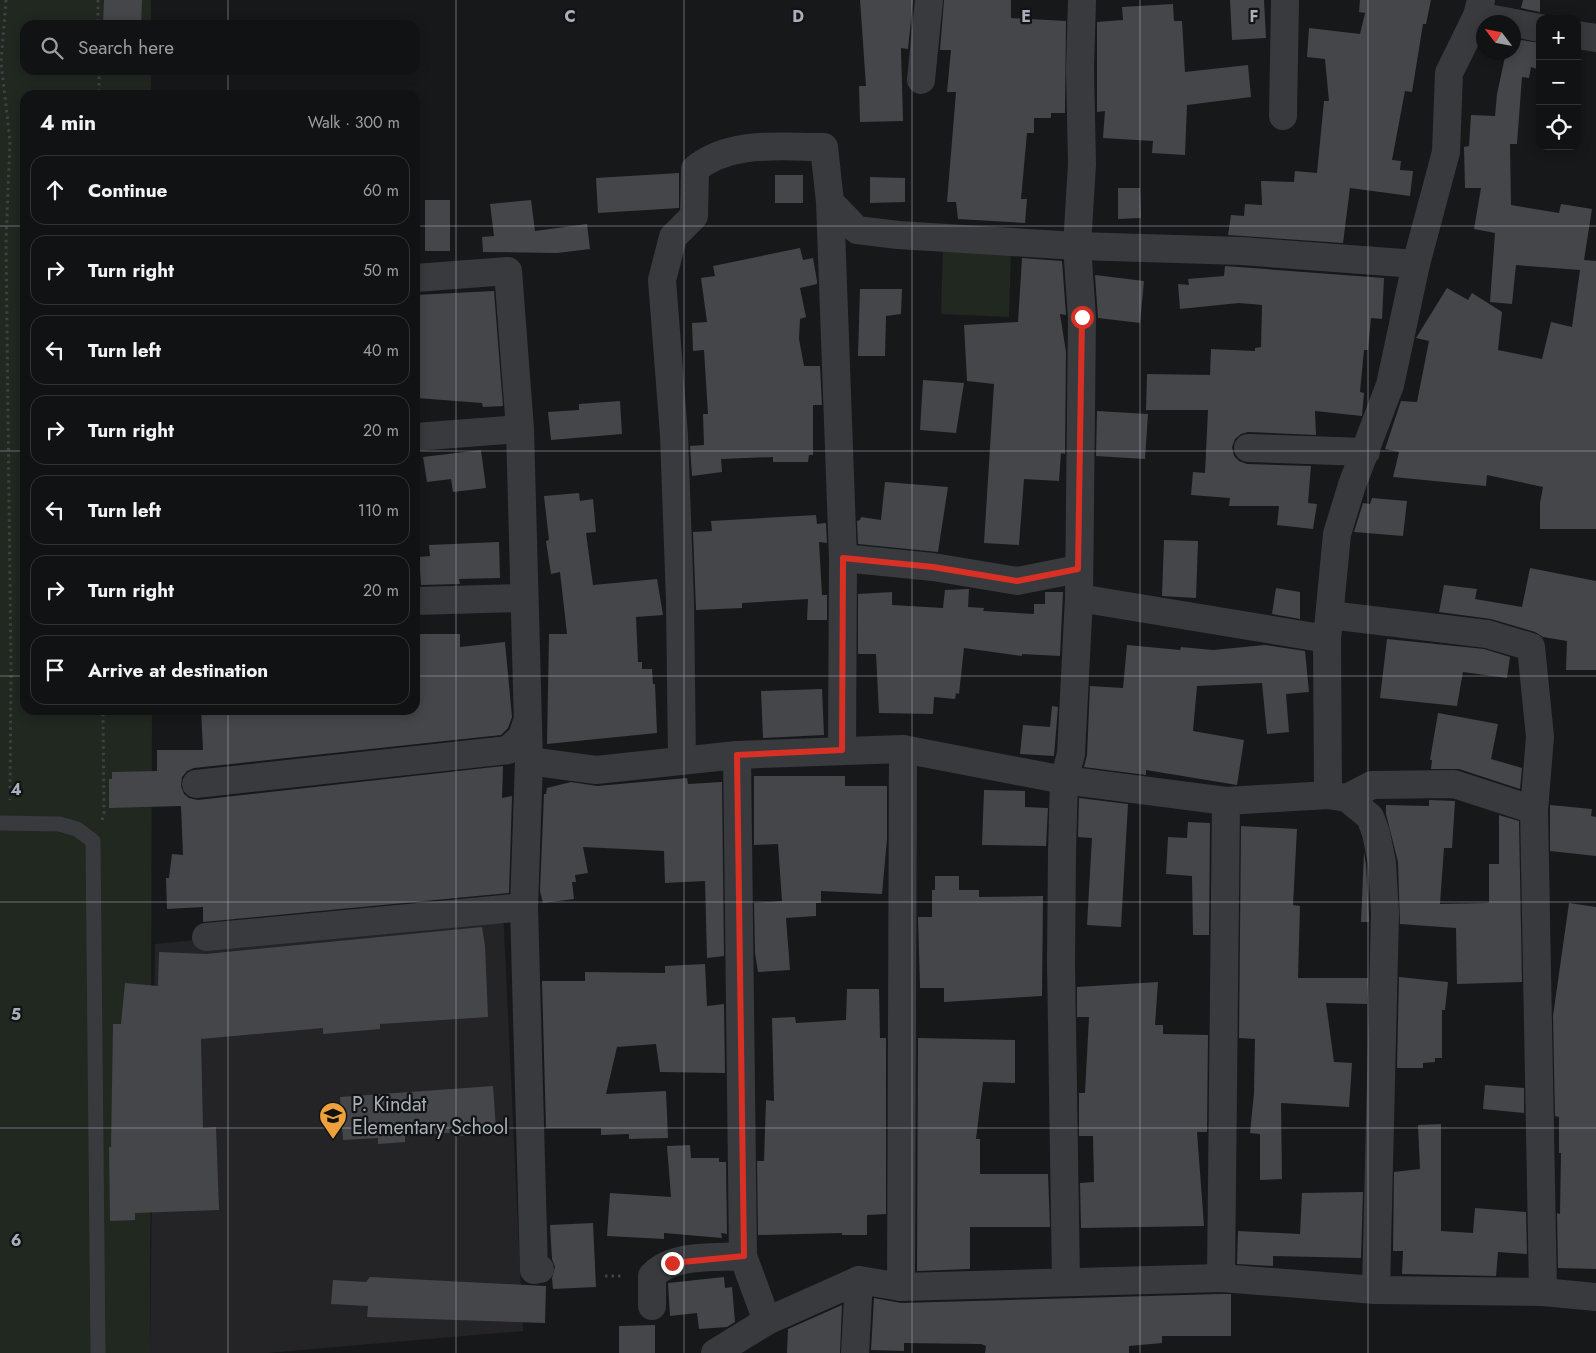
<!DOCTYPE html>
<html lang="en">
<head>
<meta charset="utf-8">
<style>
	:root { --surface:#111214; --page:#1a1b1d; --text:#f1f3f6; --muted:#9c9ea0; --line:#303234 }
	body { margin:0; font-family:Jost,sans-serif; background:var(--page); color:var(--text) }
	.controls { position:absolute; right:15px; top:15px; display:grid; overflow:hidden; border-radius:10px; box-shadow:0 2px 12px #0003 }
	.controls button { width:45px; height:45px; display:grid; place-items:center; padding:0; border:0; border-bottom:1px solid var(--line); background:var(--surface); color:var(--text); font:25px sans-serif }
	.compass { position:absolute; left:1476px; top:15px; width:45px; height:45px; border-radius:50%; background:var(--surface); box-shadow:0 2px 12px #0003; rotate:302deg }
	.stop { position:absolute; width:15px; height:15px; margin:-11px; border:4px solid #d93025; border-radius:50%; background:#fff }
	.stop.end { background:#d93025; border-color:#fff; box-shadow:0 1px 5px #0008 }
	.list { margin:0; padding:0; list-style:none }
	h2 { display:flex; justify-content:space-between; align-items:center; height:65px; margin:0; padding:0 20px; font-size:21px }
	h2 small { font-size:16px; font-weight:400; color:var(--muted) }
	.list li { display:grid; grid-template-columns:32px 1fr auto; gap:15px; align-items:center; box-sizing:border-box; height:70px; margin:0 10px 10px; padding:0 10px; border:1px solid var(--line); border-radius:15px }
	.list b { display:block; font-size:19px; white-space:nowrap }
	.list em { font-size:16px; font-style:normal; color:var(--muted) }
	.icon { flex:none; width:28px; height:28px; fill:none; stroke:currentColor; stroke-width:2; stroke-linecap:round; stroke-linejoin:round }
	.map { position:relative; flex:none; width:1596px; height:1353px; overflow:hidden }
	.search { position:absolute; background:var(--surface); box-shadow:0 2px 12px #0003; left:20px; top:20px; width:400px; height:55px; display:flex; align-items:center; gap:12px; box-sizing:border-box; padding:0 18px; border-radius:15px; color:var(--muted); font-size:19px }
	.panel { position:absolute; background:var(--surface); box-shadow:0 2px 12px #0003; left:20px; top:90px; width:400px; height:625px; border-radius:15px }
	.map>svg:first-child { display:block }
	.built { fill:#242427 }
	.green { fill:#202820 }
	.building { fill:#444649 }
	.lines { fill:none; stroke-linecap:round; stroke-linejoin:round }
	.path { stroke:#3f4145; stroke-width:3; stroke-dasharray:2.5 4; stroke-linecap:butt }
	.lane { stroke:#393a3e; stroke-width:15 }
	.street { stroke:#393a3e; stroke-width:28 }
	.route { stroke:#d93025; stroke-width:6 }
	.grid { fill:none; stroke:#aab0b9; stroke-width:1; stroke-opacity:0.55 }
	.labels { text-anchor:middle; stroke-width:4.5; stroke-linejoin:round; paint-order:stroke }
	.poi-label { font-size:20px; fill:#aab0b9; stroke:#121315; text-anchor:start }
	.grid-label { font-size:16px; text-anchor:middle; font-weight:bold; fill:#aab0b9; stroke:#121315; stroke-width:4.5; stroke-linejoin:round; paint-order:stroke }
</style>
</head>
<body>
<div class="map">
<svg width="1596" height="1353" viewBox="0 0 1596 1353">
	<rect width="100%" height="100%" fill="#17181a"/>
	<polygon class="built" points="503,909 523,1331 267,1353 150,1353 155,944"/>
	<g class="green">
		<polygon points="0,0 151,0 151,25 25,25 25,70 151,70 151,95 25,95 25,710 152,710 150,1353 0,1353"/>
		<polygon points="943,249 1011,251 1009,317 941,314"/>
	</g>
	<g class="building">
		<polygon points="104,0 142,0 141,25 103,24"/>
		<polygon points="860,0 913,0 908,49 901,48 903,121 860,122 859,86 866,86"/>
		<polygon points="944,0 1011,0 1011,18 1066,21 1065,113 1051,113 1051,118 1034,118 1034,133 1027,133 1021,199 1027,199 1025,223 958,219 956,202 947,202 956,92 947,92 951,50 940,50"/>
		<polygon points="1230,0 1264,0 1266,38 1232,40"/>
		<polygon points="1360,0 1431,0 1426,24 1423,24 1412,92 1405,91 1392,160 1401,161 1400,170 1413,171 1410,196 1350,188 1343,243 1228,235 1231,215 1244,216 1245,204 1262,205 1261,181 1294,182 1295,171 1317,173 1324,101 1329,101 1325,59 1307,57 1309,28 1360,34 1365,13 1359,12"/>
		<polygon points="1523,0 1540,0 1540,12 1521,8"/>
		<polygon points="1173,4 1174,21 1182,21 1185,72 1248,65 1251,97 1187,105 1185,155 1152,153 1153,141 1103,138 1105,111 1097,112 1097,22 1123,20 1122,7"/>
		<polygon points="1514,39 1540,43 1540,70 1531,67 1529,78 1522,77 1517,144 1510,144 1511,205 1559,213 1561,204 1592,209 1584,260 1596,261 1596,529 1540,529 1540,503 1543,487 1487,475 1486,486 1393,477 1399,452 1385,449 1401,401 1417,402 1429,341 1416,338 1447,288 1468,300 1472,293 1502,312 1498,350 1542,359 1551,322 1572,327 1580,270 1516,265 1512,304 1490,302 1495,233 1474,229 1481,188 1465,188 1464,147 1469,146 1471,115 1495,116 1497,94 1506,52 1514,52"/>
		<polygon points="679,173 679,208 598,213 596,178"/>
		<rect x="775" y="175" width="28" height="28"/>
		<polygon points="870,177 905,178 905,202 870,203"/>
		<polygon points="1118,188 1140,188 1141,218 1118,219"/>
		<rect x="425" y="200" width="25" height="51"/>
		<polygon points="531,200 535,231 587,224 590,249 557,253 483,252 482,237 494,236 490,204"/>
		<polygon points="800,248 803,260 813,258 817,281 817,284 800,288 806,317 800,319 799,339 804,366 820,366 822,405 813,405 813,455 809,455 808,462 773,462 773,457 721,459 722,472 692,476 690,446 704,445 703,414 708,414 704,350 693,351 692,323 707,322 701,278 715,276 713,266"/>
		<polygon points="1022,258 1062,261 1066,315 1060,314 1066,352 1065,454 1061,453 1059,481 1024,479 1019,545 984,543 994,384 967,381 964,325 1018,322"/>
		<polygon points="1225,266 1384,278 1382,319 1371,318 1368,350 1364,350 1360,392 1364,393 1362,416 1315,411 1316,435 1248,432 1241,434 1235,439 1232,447 1234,456 1239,461 1247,464 1311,466 1308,503 1317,504 1313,529 1277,525 1279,506 1229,506 1230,498 1191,495 1193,472 1205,473 1208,410 1146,410 1147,374 1210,375 1211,349 1255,351 1255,348 1261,347 1262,305 1239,303 1180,309 1178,284 1189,285 1188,279 1224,276"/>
		<polygon points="1095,275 1144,281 1140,323 1098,318"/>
		<polygon points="860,289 902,289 901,314 886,316 885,356 858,356"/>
		<polygon points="494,291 503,406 483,407 482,403 417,398 415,295"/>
		<polygon points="923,380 964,383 956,433 920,430"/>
		<polygon points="620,401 622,434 551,440 548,412 579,410 579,404"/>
		<polygon points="1097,411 1148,414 1145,459 1096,456"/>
		<polygon points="481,450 486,488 453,492 451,479 427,482 423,457"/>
		<polygon points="885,482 948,487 938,552 858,544 857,521 860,520 861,517 881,520"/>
		<polygon points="579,493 580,501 593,499 596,532 586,533 593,585 657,579 663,615 636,617 638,662 642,662 642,669 652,669 653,684 655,684 657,733 547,744 549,634 567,634 560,572 551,574 546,541 549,540 544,496"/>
		<polygon points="1372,498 1407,501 1403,536 1354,532 1363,503 1370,504"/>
		<polygon points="816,515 817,524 826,523 827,543 819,542 822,595 827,595 827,620 807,620 808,599 742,603 742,608 696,610 693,532 712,531 711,521"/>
		<polygon points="1164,540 1198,541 1196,598 1162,596"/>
		<polygon points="499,542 500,578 459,579 460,584 421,585 419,557 430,556 429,545"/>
		<polygon points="1530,568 1596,581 1596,670 1566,670 1567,641 1543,637 1535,632 1491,619 1439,612 1444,585 1477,589 1475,599 1522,607"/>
		<polygon points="1276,588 1300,592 1300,619 1272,614"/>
		<polygon points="969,589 968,607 984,608 983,611 1034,614 1034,604 1045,604 1045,592 1063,592 1060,656 1022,654 1022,656 964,648 959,694 956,693 955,699 934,697 933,714 879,713 876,654 858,654 858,594 892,592 892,605 943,608 945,590"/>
		<polygon points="415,634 460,634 460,647 505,642 512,717 508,728 501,735 194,768 187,771 182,777 181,786 184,794 189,798 198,800 503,766 502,798 512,796 509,893 203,922 203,907 167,909 166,878 169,878 172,854 183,855 181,806 109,808 109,779 112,779 112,772 157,771 157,750 203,750 201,710 415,710"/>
		<polygon points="1387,639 1484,649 1510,657 1507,678 1463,672 1457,706 1380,698"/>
		<polygon points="1127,645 1180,650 1181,647 1213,650 1265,645 1305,651 1309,692 1286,694 1289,732 1267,734 1262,683 1197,686 1193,731 1244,740 1237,785 1146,770 1146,775 1084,767 1087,755 1090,686 1123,688"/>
		<polygon points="822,689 824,735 763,738 761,691"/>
		<polygon points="1052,706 1058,707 1054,756 1020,754 1023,725 1050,727"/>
		<polygon points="1438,713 1498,724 1491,759 1522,768 1520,789 1459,769 1431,769 1432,760 1430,760"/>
		<polygon points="754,776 845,776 845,786 887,786 887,839 882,894 821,891 821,903 816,903 816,916 786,918 790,970 758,972 755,953 754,903 782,901 778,844 754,845"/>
		<polygon points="687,778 688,784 722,782 724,956 707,958 705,881 665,883 664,851 583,847 588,873 575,875 576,882 572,882 574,899 543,903 540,891 544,794 546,794 547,788 571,782 597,786"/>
		<polygon points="984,790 1025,791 1025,807 1048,808 1046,846 982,845"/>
		<polygon points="1079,798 1128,804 1121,927 1087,925 1092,838 1078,837"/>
		<polygon points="1429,800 1455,801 1452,848 1444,848 1440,904 1489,903 1489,864 1499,864 1499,815 1519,821 1522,982 1457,984 1456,928 1400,924 1398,862 1386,814 1386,805 1429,806"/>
		<polygon points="1550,805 1592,809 1591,816 1596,817 1596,856 1550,851"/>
		<polygon points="1188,822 1210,823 1209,935 1193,935 1192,876 1166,874 1168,837 1187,838"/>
		<polygon points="1241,826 1297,829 1293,905 1300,906 1298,978 1368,978 1367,1004 1326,1003 1334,1062 1352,1063 1349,1107 1281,1103 1282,1179 1260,1180 1260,1134 1250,1133 1254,1093 1255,1039 1239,1038"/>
		<polygon points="1364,852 1366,865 1369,922 1361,922"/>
		<polygon points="935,876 959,876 959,890 979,890 979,897 1043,896 1042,996 944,1002 944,988 920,988 918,917 932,917 932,890 935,890"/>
		<polygon points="1569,903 1596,907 1596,1269 1558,1268 1557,1213 1560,1214 1561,1153 1559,1153 1559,1117 1555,1116 1553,1016"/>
		<polygon points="482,927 485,946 488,1017 380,1024 380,1029 323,1034 323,1028 201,1039 203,1128 216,1127 219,1210 135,1213 135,1220 110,1221 109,1147 111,1147 113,1024 121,1024 125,983 158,986 159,952 206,954"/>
		<polygon points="705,964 707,1006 724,1004 725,1073 660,1072 656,1044 617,1047 606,1094 666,1091 668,1138 629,1139 629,1134 601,1135 601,1128 546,1128 542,981 585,981 585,972 665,973 665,966"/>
		<polygon points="1399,977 1448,982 1445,1010 1442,1010 1442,1058 1435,1058 1435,1062 1423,1063 1423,1068 1397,1068"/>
		<polygon points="1158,982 1155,1025 1163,1025 1163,1034 1208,1035 1207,1132 1197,1132 1204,1226 1081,1228 1080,1183 1094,1182 1093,1136 1079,1136 1079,1093 1085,1093 1089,1017 1077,1017 1077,987"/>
		<polygon points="847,989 879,989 880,1038 886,1038 886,1214 867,1215 867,1235 842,1235 842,1233 758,1235 757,1161 764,1161 766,1100 774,1101 772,1018 795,1017 796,1023 846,1020"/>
		<polygon points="918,1038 1015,1040 1015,1083 983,1082 976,1139 980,1139 980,1174 1048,1174 1050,1227 970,1227 970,1269 917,1271"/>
		<polygon points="1485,1085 1524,1088 1524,1113 1483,1109"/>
		<polygon points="493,1086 496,1129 484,1130 485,1134 459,1136 459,1132 405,1136 405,1142 378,1144 378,1138 343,1140 340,1097"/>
		<polygon points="1441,1124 1441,1231 1473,1233 1475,1208 1526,1212 1527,1254 1498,1252 1496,1276 1402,1274 1403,1251 1393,1251 1394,1172 1420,1169 1418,1125"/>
		<polygon points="690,1145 691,1158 719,1158 719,1162 726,1162 727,1234 721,1233 722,1238 664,1233 664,1239 607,1236 610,1193 671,1197 667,1146"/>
		<polygon points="1363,1192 1361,1258 1273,1256 1273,1266 1237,1264 1238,1231 1300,1234 1302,1193"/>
		<polygon points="593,1223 596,1287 553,1289 552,1278 555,1267 552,1259 550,1225"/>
		<polygon points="370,1277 546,1286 545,1323 367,1317 368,1306 331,1304 333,1280 366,1282"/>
		<polygon points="724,1277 725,1288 732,1287 735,1322 727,1327 699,1329 697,1313 670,1316 668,1283"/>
		<polygon points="1221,1294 1231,1294 1231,1336 1162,1336 1162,1343 1129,1346 1129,1353 985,1353 986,1346 981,1344 904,1343 904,1351 871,1350 874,1298 901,1303"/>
		<polygon points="842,1305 840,1353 787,1353 788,1329"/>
		<polygon points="655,1325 655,1353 619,1353 619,1326"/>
	</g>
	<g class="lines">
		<g class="path">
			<polyline points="6,0 1,62 10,141 6,242 11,668 10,800"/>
			<polyline points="98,0 98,25"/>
			<polyline points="99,70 99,95"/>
			<polyline points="102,820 104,813 103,710"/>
			<polyline points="605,1276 624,1276"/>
		</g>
		<polyline class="lane" points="0,823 59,824 77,829 93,841 98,1353"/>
		<g class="street">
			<polyline points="1477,16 1510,22"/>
			<polyline points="1514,23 1540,28"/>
			<polyline points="1577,35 1596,38"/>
			<polyline points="921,80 929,0"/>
			<polyline points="1283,116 1285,0"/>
			<polyline points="830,202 843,558 842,750"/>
			<polyline points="415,278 508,271 520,429 529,761 524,907 534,1270 540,1269"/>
			<polyline points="415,437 520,429"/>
			<polyline points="1248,448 1366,452"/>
			<polyline points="843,558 933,567 1017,581 1078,569"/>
			<polyline points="1079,598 1327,639"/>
			<polyline points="415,601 523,598"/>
			<polyline points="1330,615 1487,634 1531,647 1540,737 1534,810 1543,1292"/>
			<polyline points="737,755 743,1256 767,1321"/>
			<path d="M682,760L680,601L674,435L662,280L673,237L694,216L695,169C730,140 781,147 824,147L830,202L857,230L898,235L1077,246L1242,251L1416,264"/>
			<polyline points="529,761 596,770 737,755 903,749 1064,780 1226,801 1328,795 1347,798 1370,817 1376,833 1382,863 1385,913 1376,1290"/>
			<polyline points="196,784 508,750 522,737 526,724"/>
			<polyline points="1328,795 1327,639 1337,534 1352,485 1390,385 1416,264 1446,152 1449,73 1477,16 1481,0"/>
			<polyline points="1347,798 1372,785 1454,784 1534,810"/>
			<polyline points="206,937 524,907"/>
			<polyline points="1221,1278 1226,801"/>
			<polyline points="1066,1282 1061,962 1062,852 1064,780 1071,754 1079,598 1082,317 1077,246 1082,164 1080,69 1082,0"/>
			<polyline points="901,1287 1221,1278 1376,1290 1543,1292 1596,1297"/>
			<path d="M652,1306V1276C672,1253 715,1258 743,1256"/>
			<polyline points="715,1353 767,1321 859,1280 901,1287 903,749"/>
			<polyline points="855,1353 859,1280"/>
		</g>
	</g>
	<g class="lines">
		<polyline class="route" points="672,1263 744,1256 737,755 842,750 843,558 933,567 1017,581 1078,569 1082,317"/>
	</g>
	<path class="grid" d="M228,0V25M456,0V1353M684,0V1353M912,0V1353M1140,0V1353M1368,0V1353M228,70V95M0,226H25M415,226H1596M0,451H25M415,451H1596M0,676H25M415,676H1596M228,710V1353M0,902H1596M0,1128H1596"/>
	<defs>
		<symbol id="school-pin" viewBox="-11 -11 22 30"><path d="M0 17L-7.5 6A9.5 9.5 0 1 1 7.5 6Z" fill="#eea13b" stroke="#121315"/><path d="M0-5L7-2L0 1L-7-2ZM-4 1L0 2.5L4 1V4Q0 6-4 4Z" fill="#111"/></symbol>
	</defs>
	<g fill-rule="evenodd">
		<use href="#school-pin" x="317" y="1100" width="32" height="43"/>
	</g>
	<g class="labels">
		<g class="poi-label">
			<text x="352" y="1111">P. Kindat<tspan x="352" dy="23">Elementary School</tspan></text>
		</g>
	</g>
	<g class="grid-label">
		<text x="570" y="22">C</text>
		<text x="798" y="22">D</text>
		<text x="1026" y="22">E</text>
		<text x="1254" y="22">F</text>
		<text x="16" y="795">4</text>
		<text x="16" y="1020">5</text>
		<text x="16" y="1246">6</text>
	</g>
</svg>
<div class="controls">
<button>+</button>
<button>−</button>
<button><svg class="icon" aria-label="locate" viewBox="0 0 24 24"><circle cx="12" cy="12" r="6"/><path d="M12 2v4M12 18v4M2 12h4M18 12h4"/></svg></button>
</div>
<svg class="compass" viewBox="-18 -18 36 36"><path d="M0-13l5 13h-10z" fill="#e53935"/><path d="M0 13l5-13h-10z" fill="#9c9ea0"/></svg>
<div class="stop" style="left:1082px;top:317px"></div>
<div class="stop end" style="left:672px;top:1263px"></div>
<div class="search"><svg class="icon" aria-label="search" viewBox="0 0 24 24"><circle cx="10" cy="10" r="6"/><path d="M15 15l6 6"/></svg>Search here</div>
<section class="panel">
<h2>4 min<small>Walk · 300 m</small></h2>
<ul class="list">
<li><svg class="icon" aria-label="ahead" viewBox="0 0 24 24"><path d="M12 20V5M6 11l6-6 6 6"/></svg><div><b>Continue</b></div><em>60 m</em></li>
<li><svg class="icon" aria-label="right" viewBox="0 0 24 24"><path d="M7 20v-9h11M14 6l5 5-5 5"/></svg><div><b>Turn right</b></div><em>50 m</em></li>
<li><svg class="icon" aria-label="left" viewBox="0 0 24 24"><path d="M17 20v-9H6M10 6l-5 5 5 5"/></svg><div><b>Turn left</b></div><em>40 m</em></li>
<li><svg class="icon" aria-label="right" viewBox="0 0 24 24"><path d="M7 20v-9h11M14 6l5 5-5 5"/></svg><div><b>Turn right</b></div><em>20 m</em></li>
<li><svg class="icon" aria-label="left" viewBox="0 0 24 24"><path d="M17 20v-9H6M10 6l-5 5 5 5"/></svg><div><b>Turn left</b></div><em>110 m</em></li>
<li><svg class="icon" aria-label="right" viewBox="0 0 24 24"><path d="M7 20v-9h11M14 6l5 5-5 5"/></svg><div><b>Turn right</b></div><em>20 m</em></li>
<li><svg class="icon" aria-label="arrive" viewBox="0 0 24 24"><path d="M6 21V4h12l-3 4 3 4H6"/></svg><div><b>Arrive at destination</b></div></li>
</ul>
</section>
</div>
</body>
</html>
